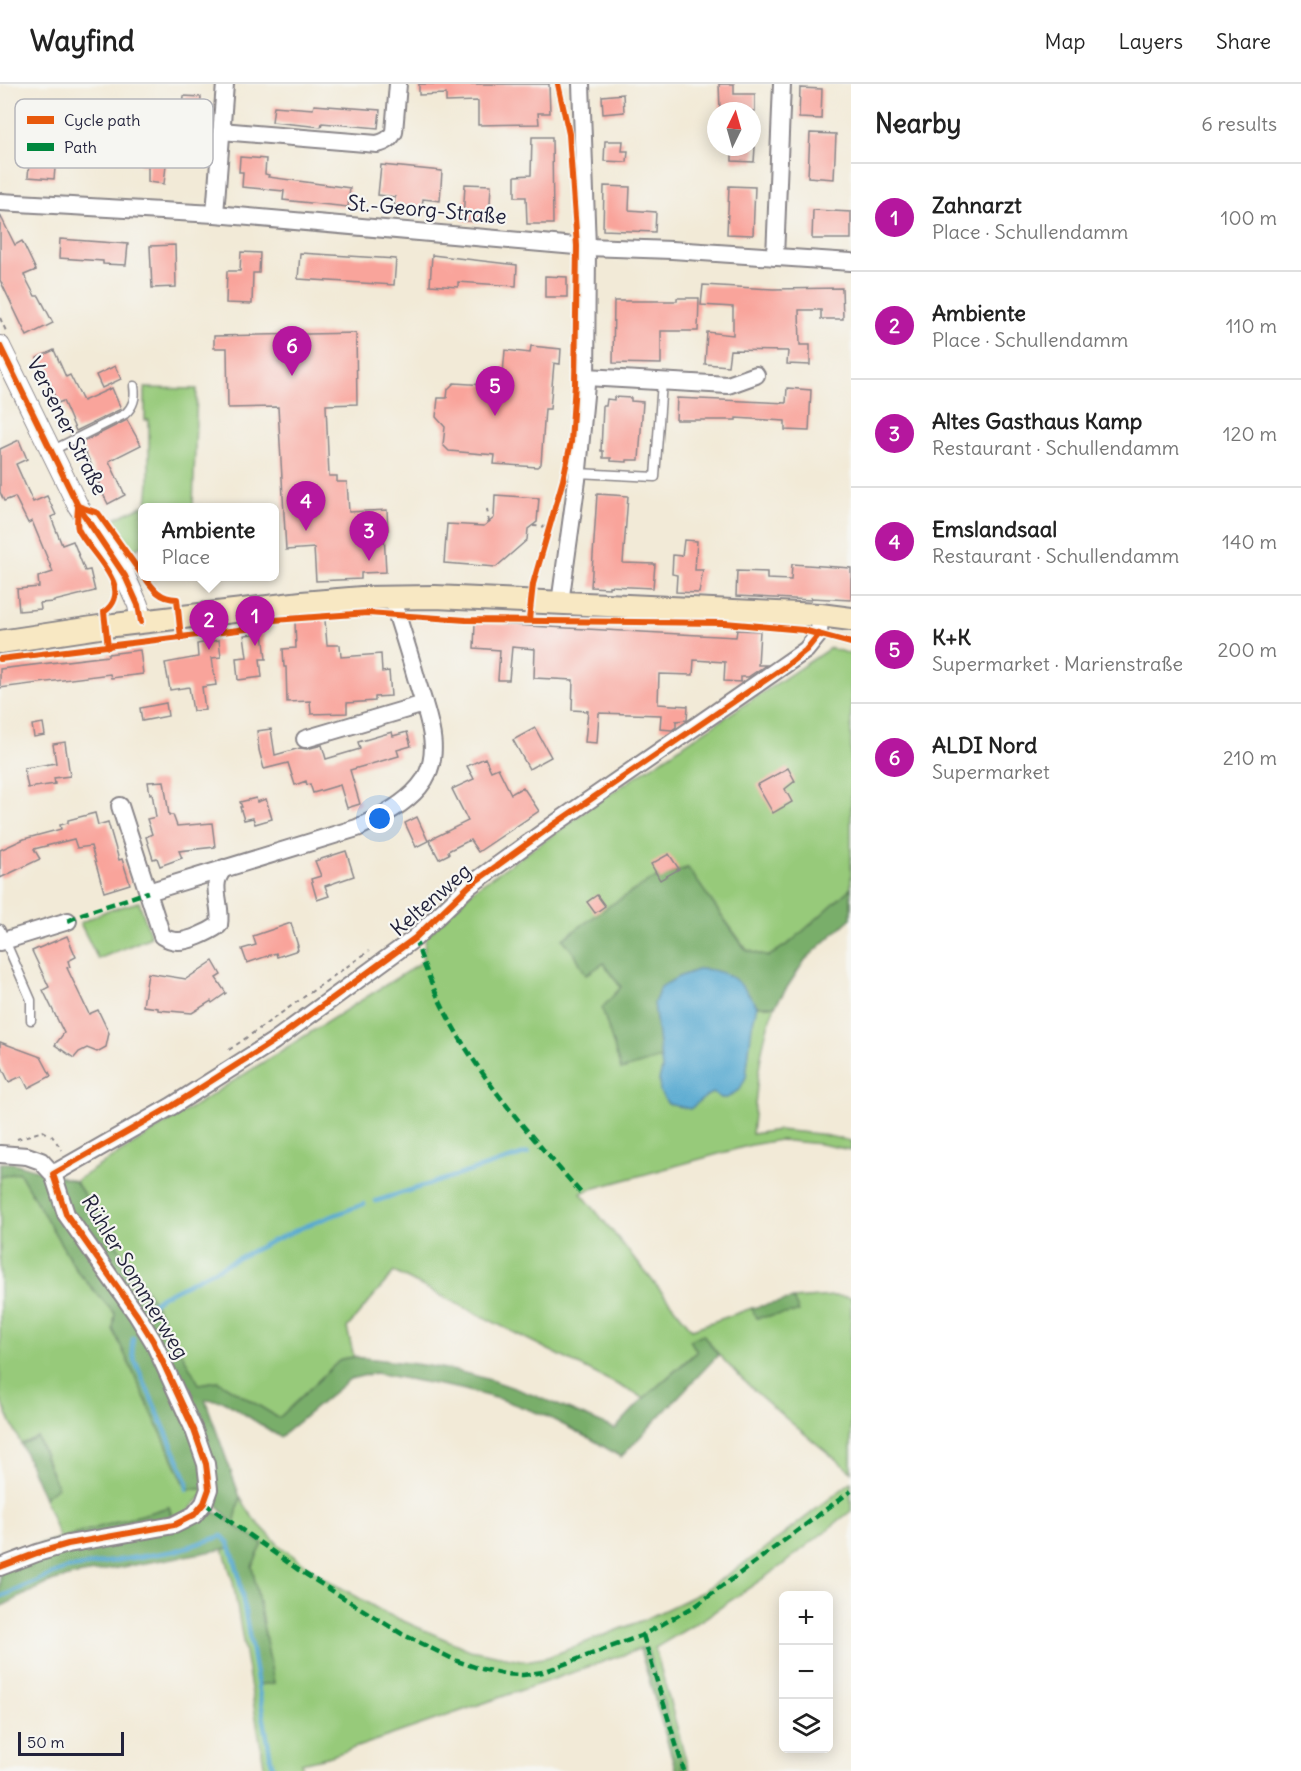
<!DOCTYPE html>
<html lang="en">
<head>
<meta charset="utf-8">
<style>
	:root { --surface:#fff; --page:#f2f2f2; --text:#222; --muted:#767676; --line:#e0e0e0; --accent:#b5179e }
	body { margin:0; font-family:Delius,sans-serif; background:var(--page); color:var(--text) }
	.controls { position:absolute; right:18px; bottom:18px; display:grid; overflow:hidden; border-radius:9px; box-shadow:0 3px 15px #0003 }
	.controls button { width:54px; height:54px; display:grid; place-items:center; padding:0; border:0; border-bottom:2px solid var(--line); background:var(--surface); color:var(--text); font:30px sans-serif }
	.compass { position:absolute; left:707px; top:18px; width:54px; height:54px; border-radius:50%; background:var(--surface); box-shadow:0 3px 15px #0003; rotate:5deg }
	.scale { position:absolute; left:18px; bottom:15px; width:106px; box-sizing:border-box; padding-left:6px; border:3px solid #22223b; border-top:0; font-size:16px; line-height:21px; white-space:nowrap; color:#22223b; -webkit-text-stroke:4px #f6f6f2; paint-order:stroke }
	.you { position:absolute; left:380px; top:735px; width:21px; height:21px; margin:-15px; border:4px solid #fff; border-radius:50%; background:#1a73e8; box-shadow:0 0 0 9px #1a73e833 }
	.badge { display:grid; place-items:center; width:39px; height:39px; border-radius:50%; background:var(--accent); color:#fff; font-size:20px; font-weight:700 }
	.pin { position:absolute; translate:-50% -50px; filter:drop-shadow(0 2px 3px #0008) }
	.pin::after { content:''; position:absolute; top:32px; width:21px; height:18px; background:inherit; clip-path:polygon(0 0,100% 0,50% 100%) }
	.popup { position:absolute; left:138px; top:419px; width:141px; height:78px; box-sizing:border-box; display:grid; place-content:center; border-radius:9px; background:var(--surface); filter:drop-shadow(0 2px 4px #0005); font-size:20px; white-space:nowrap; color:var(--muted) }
	.popup b { font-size:22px; color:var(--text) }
	.popup::after { content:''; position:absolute; left:50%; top:100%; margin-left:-12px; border:12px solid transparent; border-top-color:var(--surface) }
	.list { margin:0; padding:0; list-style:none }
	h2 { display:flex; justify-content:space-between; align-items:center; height:78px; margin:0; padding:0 24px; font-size:26px }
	h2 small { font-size:20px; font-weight:400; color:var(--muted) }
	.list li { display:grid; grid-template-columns:39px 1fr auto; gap:18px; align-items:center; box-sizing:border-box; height:108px; padding:0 24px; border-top:2px solid var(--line) }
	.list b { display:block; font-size:22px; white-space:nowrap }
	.list p { margin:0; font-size:20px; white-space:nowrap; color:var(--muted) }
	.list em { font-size:20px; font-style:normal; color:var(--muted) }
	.icon { flex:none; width:33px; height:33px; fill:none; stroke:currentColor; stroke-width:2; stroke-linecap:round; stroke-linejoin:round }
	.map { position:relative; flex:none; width:851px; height:1687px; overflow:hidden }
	header { display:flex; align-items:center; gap:36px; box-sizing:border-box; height:84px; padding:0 30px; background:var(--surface); border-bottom:2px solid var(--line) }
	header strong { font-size:28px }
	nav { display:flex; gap:33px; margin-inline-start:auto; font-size:21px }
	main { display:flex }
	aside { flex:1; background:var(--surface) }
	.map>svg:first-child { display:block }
	.green { fill:#97ca7a; stroke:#5c765a; stroke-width:1.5 }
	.forest { fill:#79ae6a; stroke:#4e6852; stroke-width:1.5 }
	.water { fill:#54a8d0; stroke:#3b6586; stroke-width:1.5 }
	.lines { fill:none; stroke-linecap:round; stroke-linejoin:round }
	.stream { stroke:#54a8d0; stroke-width:4.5 }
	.building { fill:#f9a49b }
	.service-casing { stroke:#8a8689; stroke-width:11 }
	.minor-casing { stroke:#8a8689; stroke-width:20 }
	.tertiary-casing { stroke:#8a8689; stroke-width:22 }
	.secondary-casing { stroke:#8a8689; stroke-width:26 }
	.path { stroke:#8a8689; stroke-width:2; stroke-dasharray:4.5 4.5; stroke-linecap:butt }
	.service { stroke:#fff; stroke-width:8 }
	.minor { stroke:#fff; stroke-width:16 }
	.tertiary { stroke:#fff; stroke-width:20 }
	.secondary { stroke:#f8e8c3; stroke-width:22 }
	.quiet { stroke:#00873e; stroke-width:4.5; stroke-dasharray:9 4.5; stroke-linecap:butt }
	.cycleway-casing { stroke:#f6f6f2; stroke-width:10 }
	.cycleway { stroke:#e8590c; stroke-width:6 }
	.labels { text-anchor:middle; stroke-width:4.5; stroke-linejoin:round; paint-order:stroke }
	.street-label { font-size:21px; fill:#22223b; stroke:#f6f6f2 }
	.key { fill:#f6f6f2; stroke:#b6b6bb; stroke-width:1.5 }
	.key-label { font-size:16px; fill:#22223b }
</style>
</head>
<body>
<header>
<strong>Wayfind</strong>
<nav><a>Map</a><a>Layers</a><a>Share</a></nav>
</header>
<main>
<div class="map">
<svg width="851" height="1687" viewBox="0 0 851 1687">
	<rect width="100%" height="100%" fill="#f6f6f2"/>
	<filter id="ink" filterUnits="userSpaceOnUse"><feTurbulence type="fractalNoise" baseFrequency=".0167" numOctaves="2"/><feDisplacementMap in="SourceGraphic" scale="12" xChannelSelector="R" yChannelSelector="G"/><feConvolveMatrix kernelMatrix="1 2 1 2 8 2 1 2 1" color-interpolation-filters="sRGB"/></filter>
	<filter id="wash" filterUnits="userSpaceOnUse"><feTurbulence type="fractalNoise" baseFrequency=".008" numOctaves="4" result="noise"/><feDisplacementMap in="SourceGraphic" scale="24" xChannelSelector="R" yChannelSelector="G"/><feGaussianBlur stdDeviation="1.35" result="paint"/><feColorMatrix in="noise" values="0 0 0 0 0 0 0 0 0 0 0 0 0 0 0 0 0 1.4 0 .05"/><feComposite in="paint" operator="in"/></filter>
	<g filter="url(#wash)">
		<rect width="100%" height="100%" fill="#f2ead7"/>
		<g class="green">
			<polygon points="145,304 197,305 193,423 143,424 143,461 130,469 107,438 147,420 149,399 149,336 145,336"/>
			<path d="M830,564L851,570V804L791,858L768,873L747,866L687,784L651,796L609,822L563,855L576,872L586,891L604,879L621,904L742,931L757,922H775C758,962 757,1008 752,1050L778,1046L819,1050L851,1057V1066L820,1060L779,1056L751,1061L588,1106L581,1109L692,1245L752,1224L756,1234L798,1228L793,1215L833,1212L851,1213V1388C800,1345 743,1304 703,1251L697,1267L644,1314L394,1188L347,1244L354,1273L341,1275L279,1334L218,1297L199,1300L150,1212L75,1097L422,878L426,853L474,805L559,747L596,719Z"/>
			<polygon points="139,818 151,853 98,875 80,839 106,827"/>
			<polygon points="19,1088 77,1187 115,1230 113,1245 187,1405 209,1405 174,1441 169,1423 60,1455 44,1414 57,1402 38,1354 21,1360 0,1314 0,1093"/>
			<polygon points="851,1398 851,1427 781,1482 705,1534 655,1564 689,1687 684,1687 647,1565 640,1565 331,1672 301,1679 303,1687 265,1687 233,1498 223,1464 231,1464 238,1488 258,1601 274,1599 252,1482 263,1460 234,1441 240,1413 253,1434 280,1462 324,1494 385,1529 470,1566 526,1577 548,1573 646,1535 700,1509 761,1468"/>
		</g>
		<g class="forest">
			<polygon points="688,784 746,866 768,873 791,858 851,804 851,834 805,876 775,922 757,922 752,915 659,954 661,974 621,986 602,924 621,903 604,879 586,891 576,872 563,855 609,822 651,796"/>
			<path d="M0,1079H13L75,1097L150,1212L199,1300L218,1297L279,1334L341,1275L354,1273C400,1278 446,1282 490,1296C533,1309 574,1328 615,1345L644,1314L697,1268L690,1256L703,1250L718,1271L621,1373L593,1356L546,1332L503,1316L461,1305L375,1289L350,1295L280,1353L224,1317L205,1315L240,1413L234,1441L263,1460L252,1482L274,1599L258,1601L238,1488L230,1464L72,1492L48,1499L0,1523V1472L2,1471L169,1423L174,1440L194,1431L216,1428L231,1438L218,1422L214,1410L209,1405H187L113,1245L115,1230L77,1187L19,1088L0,1093Z"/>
			<polygon points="793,1215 799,1228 756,1234 752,1224"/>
			<polygon points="37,1353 57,1403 44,1414 21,1360"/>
			<polygon points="647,1564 683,1682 684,1687 676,1687 640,1565"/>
		</g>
		<path class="water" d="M700,885C730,886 741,897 757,922L752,942L746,993L740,1005L727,1014H721L714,1009L708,1011L690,1025L668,1020L660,1008L659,996L662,985L654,919L661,903L678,893Z"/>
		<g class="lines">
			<g class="stream">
				<polyline points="376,1117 528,1069"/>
				<polyline points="147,1224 161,1213 268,1159 308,1141 364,1120"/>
				<polyline points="133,1254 132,1263 134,1275 181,1382 187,1397 187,1405"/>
				<path d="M0,1513L65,1485L175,1467L222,1452C232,1460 234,1476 238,1488L273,1687"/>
			</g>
		</g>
		<g id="blocks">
			<g class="building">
				<polygon points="419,0 549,0 550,29 538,29 539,40 478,41 478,17 446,18 446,10 419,11"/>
				<polygon points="719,0 734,0 734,10 755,10 755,27 720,26"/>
				<polygon points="800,4 822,5 821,35 799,34"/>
				<polygon points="623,10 624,28 603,30 602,12"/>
				<polygon points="184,12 201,13 200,30 183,28"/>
				<polygon points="314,21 380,26 378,44 322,39 321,43 272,38 274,22 313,25"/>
				<polygon points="135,38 152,39 149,70 167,72 164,100 148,98 148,81 140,81 141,78 114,76 117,40 135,42"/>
				<polygon points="810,49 836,50 834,95 808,93"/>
				<polygon points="532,53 552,53 553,140 527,140 526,113 515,113 515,92 531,91"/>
				<polygon points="605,57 623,57 622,67 628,67 627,78 604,77"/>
				<polygon points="732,63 755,63 754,78 732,77"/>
				<polygon points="30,65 48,66 47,74 56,74 54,95 28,93"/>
				<polygon points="240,73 266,75 265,90 269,91 268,93 350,104 348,123 283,116 284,107 242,103 243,88 239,88"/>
				<polygon points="381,81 442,87 440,117 423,115 422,124 394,121 395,113 378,111"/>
				<polygon points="465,100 491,101 489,138 463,137"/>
				<polygon points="604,102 630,103 629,126 656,128 655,148 603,146"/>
				<polygon points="729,102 755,103 753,151 727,150"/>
				<polygon points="813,126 851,128 851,155 812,155"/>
				<polygon points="0,131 15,161 22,157 36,186 24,191 35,212 39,212 53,239 27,252 0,196"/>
				<polygon points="60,155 128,160 126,181 103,180 103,177 59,174"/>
				<polygon points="175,161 176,203 152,204 150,162"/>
				<polygon points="241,168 260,169 259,189 253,189 252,220 226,219 227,187 240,187"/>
				<polygon points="300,169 396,175 394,201 298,195"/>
				<polygon points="432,171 517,181 516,202 458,198 458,203 430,201"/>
				<polygon points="545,192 567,193 567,213 545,213"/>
				<polygon points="703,201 773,205 842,204 843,235 821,235 821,226 799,226 800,261 810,261 810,281 787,280 788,267 730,266 728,282 705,280 707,248 733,251 733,223 701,221"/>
				<polygon points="677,214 699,214 698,247 661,247 661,280 613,279 614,217 677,217"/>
				<polygon points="356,249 357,320 326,321 329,392 337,392 337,398 347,398 349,428 387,426 388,449 384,449 386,488 361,489 361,495 316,497 314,464 286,466 278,323 228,324 227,264 214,264 214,252"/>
				<polygon points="531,262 561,265 560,280 554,279 550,325 545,325 541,380 537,383 494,380 495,371 449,367 443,361 445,343 436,333 438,314 447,314 448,305 454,299 502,302 505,266 530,269"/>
				<polygon points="54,266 66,293 70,291 83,317 112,304 121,325 76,347 63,317 58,319 37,274"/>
				<polygon points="115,282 121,295 102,304 96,291"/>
				<polygon points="787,304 811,306 809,347 785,346 785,337 736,334 736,336 676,336 677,314 786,319"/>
				<polygon points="614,313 631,314 631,317 643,318 639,376 627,376 627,378 611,377 611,374 603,374 603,367 601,367 603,322 606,322 607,315 614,316"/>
				<polygon points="127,336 141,361 109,377 125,411 108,420 98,400 100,399 81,359"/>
				<polygon points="19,356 27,375 16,380 33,418 47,412 56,431 51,433 62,461 73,457 85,487 90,486 95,507 54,517 54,518 40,519 41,525 19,527 17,505 39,503 38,493 53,488 32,437 28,439 15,413 4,417 0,408 0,365"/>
				<polygon points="597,410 628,412 623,479 655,480 653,504 609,502 609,504 591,503"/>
				<polygon points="495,411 539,414 537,438 528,445 527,456 496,483 444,479 447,440 484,442 494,434"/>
				<polygon points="684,456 697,457 695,486 703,486 699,509 676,508 677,491 672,490 673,471 682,472"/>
				<polygon points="792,480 851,484 851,516 811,514 811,516 736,512 737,487 767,488 767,495 791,496"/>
				<polygon points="325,536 327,561 340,561 341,573 381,570 382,588 389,587 391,612 375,613 375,617 347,619 347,629 311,630 310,617 287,618 286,583 284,583 283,565 296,564 295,537"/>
				<polygon points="475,539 736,553 737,546 760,547 758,581 766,581 748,593 741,593 741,598 724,597 725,578 694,576 693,591 659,590 658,620 688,622 687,636 676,637 676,643 672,646 660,645 661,631 599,629 597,659 585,658 588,627 572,626 573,596 534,594 535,565 512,563 509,596 498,596 500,566 474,564"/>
				<polygon points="263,549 266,575 260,575 262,593 238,596 236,574 247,573 244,551"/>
				<polygon points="219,556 221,573 212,574 216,601 202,603 205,626 193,627 189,603 170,606 165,579 198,573 197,560"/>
				<polygon points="140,566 143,590 111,594 110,590 0,604 0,585 108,572 108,570"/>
				<polygon points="166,619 168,632 142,637 140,624"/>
				<polygon points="43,639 45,651 34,653 32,641"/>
				<polygon points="535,644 551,673 529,685 513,656"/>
				<polygon points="271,645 275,671 300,664 307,665 322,661 326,675 360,665 358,658 392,648 393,652 407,648 411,662 397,666 399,672 350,686 360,720 347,724 340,701 313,709 310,700 307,701 306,697 295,701 288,679 264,685 259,666 257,647"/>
				<polygon points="65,658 70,692 54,694 55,700 28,704 24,684 56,679 53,660"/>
				<polygon points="485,674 491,687 498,684 511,710 523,703 539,727 478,768 470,756 448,767 449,770 439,775 429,756 468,737 452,705 474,695 467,682"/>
				<polygon points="788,684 795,697 785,705 792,718 773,729 757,701"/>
				<polygon points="164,697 169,731 173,731 177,742 212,739 215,763 179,767 182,774 160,782 157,774 153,775 146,753 152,750 147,735 156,733 152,709 150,710 148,698"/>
				<polygon points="256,714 257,718 266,715 272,735 255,740 253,734 244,736 240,723 242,723 240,718"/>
				<polygon points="95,729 98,741 108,738 119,776 122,775 130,800 104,808 91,762 77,764 74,755 34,765 40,775 0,794 0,766 24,755 61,745 60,741 68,739 68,736"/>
				<polygon points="417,733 428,757 416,763 405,739"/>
				<polygon points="346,767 354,792 325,802 329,812 317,816 311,795 321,792 315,777"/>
				<polygon points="669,770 679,785 660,796 651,780"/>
				<polygon points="597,811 605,822 595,829 587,818"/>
				<polygon points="291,839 298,862 297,862 298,866 277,873 276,869 247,879 242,865 256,861 253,852"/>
				<polygon points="67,852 76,873 68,877 70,883 67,884 89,930 98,926 109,949 106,963 97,968 87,964 79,968 74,974 55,961 64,949 43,906 49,903 32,867"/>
				<polygon points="213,877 221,891 216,894 226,909 212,919 211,917 192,929 158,926 158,924 143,922 148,889 186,895"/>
				<polygon points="0,958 41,973 51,992 28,1004 22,992 9,998 0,979"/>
			</g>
		</g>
	</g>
	<g filter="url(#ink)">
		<use href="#blocks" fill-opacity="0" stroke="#8a8689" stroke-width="1.5"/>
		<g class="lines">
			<defs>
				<g id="service">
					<path d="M51,367L125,330C134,322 136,313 134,302"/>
					<polyline points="577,389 655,393 662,298"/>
					<polyline points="0,845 31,916 31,936"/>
				</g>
				<g id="minor">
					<path d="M221,47L377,60C386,58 390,55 394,48L398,0"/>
					<polyline points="0,118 215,130 587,163 672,166 851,178"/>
					<polyline points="215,130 225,0"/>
					<polyline points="775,173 782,0"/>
					<polyline points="586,293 728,301 756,291"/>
					<polyline points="560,519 577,396 586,301 587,163 581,0"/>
					<polyline points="305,655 424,620"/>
					<path d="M120,722L162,852C167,855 171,857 177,857C188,858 209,848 219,841C222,825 214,810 217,797C218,793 221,788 224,784"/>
					<path d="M148,808L357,744C379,733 403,722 419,703C446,672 427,631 417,597C411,575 404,553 397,531L395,514"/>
					<polyline points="0,858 68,837"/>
					<polyline points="0,1070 27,1072 41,1077 53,1090 66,1130 137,1231 153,1257 194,1346 206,1380 209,1405 204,1419 194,1431 174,1441 68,1460 37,1469 0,1483"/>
					<polyline points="53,1090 172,1022 274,957 415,854 469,802 556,739 806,566 819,550 820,531"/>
				</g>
				<polyline id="tertiary" points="0,262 78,422 125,492 138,521 141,538"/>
				<polyline id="secondary" points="0,558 106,542 251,525 302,519 362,514 435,513 820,531 851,535"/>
			</defs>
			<use href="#service" class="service-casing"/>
			<use href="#minor" class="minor-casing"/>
			<use href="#tertiary" class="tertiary-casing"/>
			<use href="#secondary" class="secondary-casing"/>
			<g class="path">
				<polyline points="0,234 6,247"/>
				<polyline points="487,425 489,439"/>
				<polyline points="533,442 549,443"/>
				<path d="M146,496C153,506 159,513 172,515"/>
				<polyline points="180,551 181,554 229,548"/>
				<polyline points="229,966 369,867"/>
				<polyline points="17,1055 43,1047 52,1052 62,1066"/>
			</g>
			<use href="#service" class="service"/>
			<use href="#minor" class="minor"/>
			<use href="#tertiary" class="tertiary"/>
			<use href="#secondary" class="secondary"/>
			<g class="quiet">
				<polyline points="68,837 82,830 148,808"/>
				<path d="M415,854C447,959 511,1029 581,1109"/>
				<polyline points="204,1419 297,1485 402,1550 457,1577 478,1584 504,1590 523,1591 543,1588 643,1551 697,1521 851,1407"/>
				<polyline points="643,1551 684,1687"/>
			</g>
			<defs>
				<g id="cycleway">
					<polyline points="0,262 78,422 125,492 138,521 141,538"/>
					<path d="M78,422C78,429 76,438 78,445C89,469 137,505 104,528L108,563"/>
					<polyline points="78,422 98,429 143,492"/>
					<path d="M144,492C153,505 160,515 177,515L181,554"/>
					<polyline points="529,536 533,500 563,396 571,358 575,300 577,162 569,50 558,0"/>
					<polyline points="0,575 263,543 274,536 368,529 466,536 725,539 803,546 851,559"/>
					<polyline points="0,1483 37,1469 68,1460 174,1441 194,1431 204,1419 209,1405 206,1380 194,1346 153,1257 137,1231 66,1130 53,1090 172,1022 274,957 415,854 469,802 556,739 786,582 806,566 819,550"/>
				</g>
			</defs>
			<use href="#cycleway" class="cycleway-casing"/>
			<use href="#cycleway" class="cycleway"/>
		</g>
	</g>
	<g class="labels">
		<g class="street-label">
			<text transform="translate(427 126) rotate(5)" y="7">St.-Georg-Straße</text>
			<text transform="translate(67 342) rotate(63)" y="7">Versener Straße</text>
			<text transform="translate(431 816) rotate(-41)" y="7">Keltenweg</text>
			<text transform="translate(135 1193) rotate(59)" y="7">Rühler Sommerweg</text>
		</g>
	</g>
	<rect x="15" y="15" width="198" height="69" rx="9" class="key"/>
	<rect x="27" y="32" width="27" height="8" fill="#e8590c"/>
	<rect x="27" y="59" width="27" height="8" fill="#00873e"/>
	<g class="key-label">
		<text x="64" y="42">Cycle path</text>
		<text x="64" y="69">Path</text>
	</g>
</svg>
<div class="controls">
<button>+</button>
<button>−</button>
<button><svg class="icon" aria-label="layers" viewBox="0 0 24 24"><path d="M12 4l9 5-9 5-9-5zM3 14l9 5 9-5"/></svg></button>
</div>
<svg class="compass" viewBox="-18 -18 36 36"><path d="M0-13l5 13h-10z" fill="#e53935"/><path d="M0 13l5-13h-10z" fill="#767676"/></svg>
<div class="scale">50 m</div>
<div class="you"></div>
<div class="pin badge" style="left:255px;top:562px">1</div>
<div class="pin badge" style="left:209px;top:566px">2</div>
<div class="popup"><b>Ambiente</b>Place</div>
<div class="pin badge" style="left:369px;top:477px">3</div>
<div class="pin badge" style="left:306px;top:447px">4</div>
<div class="pin badge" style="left:495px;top:332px">5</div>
<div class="pin badge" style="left:292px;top:292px">6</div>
</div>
<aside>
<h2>Nearby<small>6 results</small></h2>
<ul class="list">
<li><span class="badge">1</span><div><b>Zahnarzt</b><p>Place · Schullendamm</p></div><em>100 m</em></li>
<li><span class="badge">2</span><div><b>Ambiente</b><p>Place · Schullendamm</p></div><em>110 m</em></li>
<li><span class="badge">3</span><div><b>Altes Gasthaus Kamp</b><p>Restaurant · Schullendamm</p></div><em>120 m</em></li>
<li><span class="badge">4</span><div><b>Emslandsaal</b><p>Restaurant · Schullendamm</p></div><em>140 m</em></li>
<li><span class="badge">5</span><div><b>K+K</b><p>Supermarket · Marienstraße</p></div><em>200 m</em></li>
<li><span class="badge">6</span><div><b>ALDI Nord</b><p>Supermarket</p></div><em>210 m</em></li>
</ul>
</aside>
</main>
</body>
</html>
